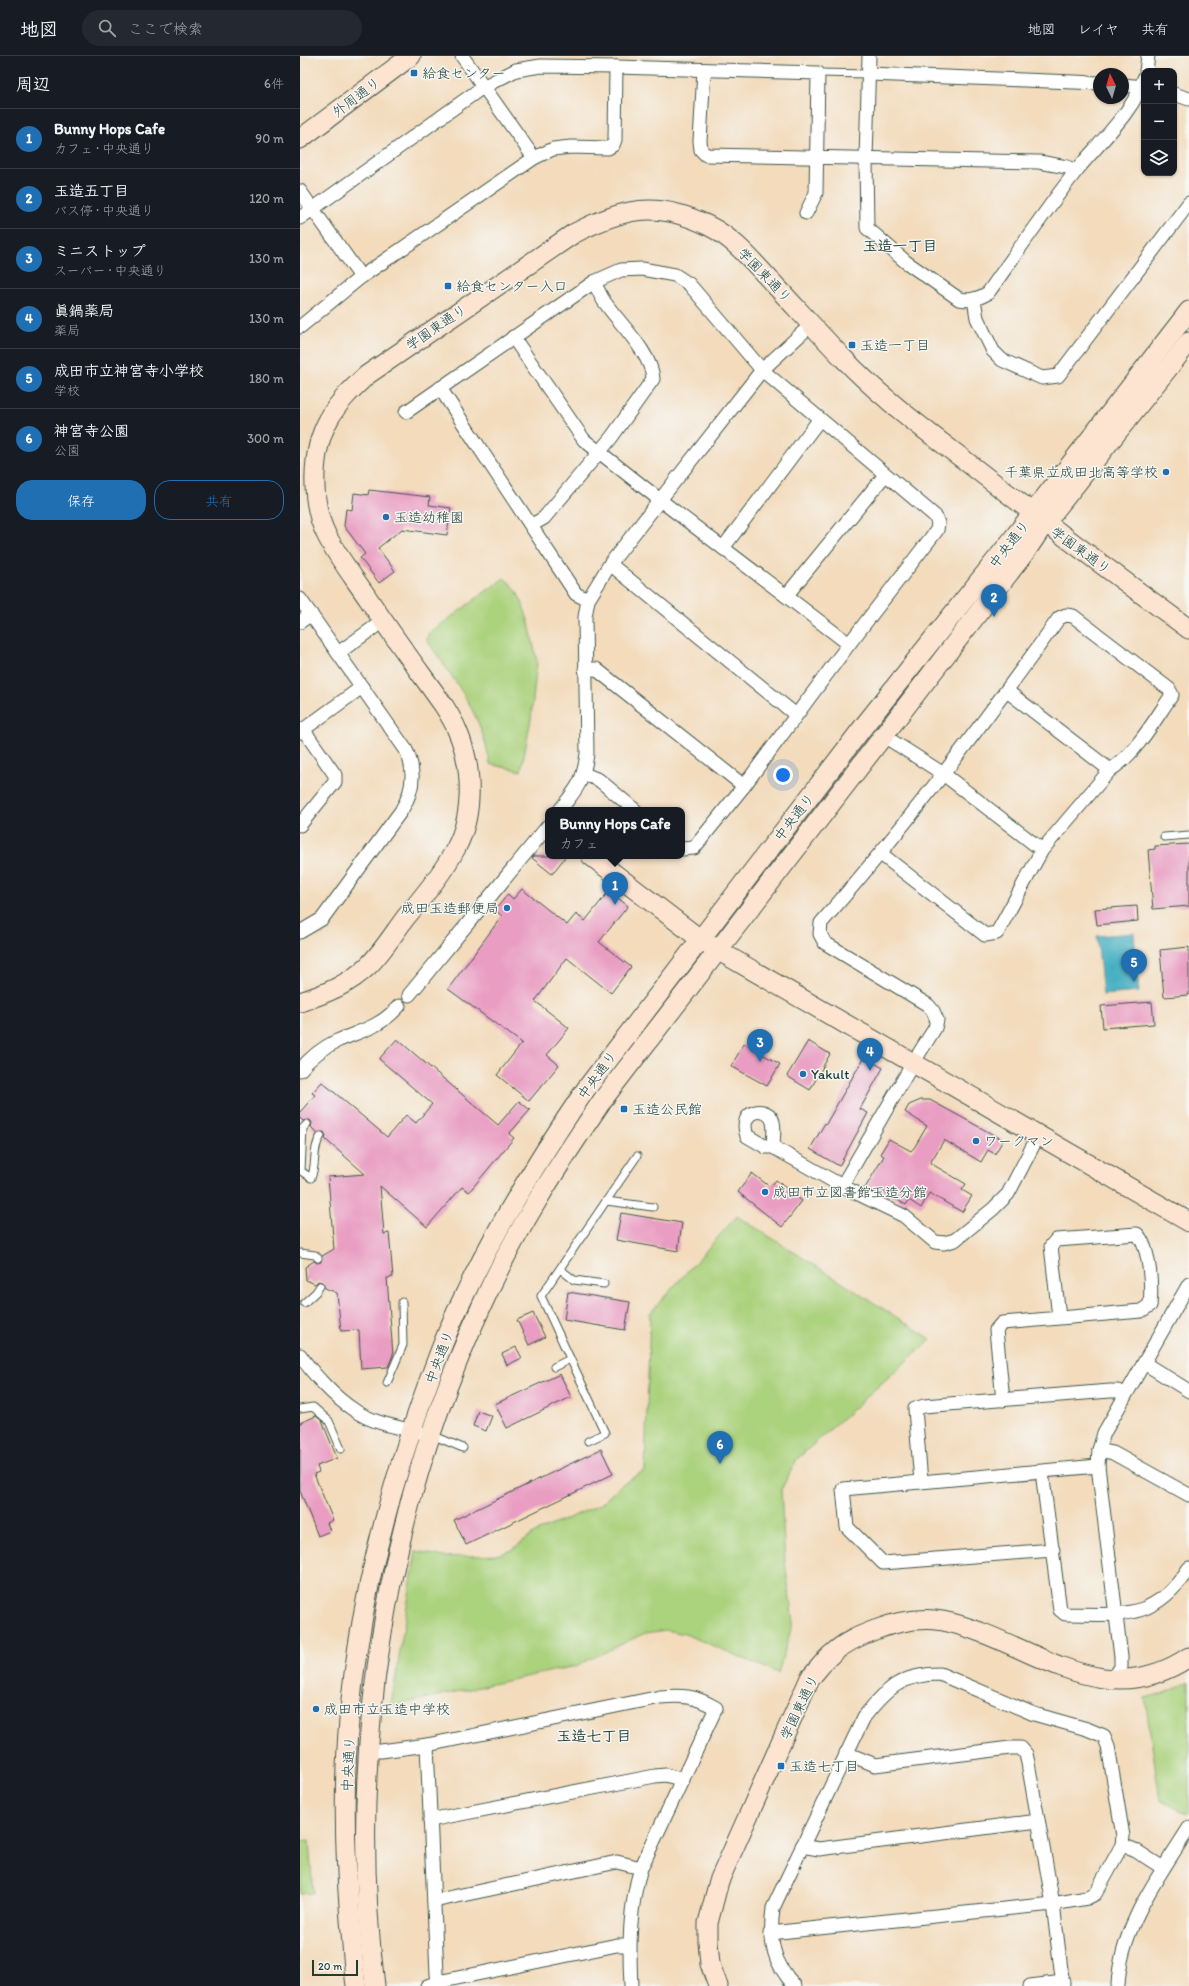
<!DOCTYPE html>
<html lang="ja">
<head>
<meta charset="utf-8">
<style>
	:root { --surface:#171b24; --page:#242831; --text:#f1f3f6; --muted:#9ea1a6; --line:#363941; --accent:#1f6fb2 }
	body { margin:0; font-family:Itim,"Klee One",sans-serif; background:var(--page); color:var(--text) }
	.controls { position:absolute; right:12px; top:12px; display:grid; overflow:hidden; border-radius:8px; box-shadow:0 1px 3px #0004 }
	.controls button { width:36px; height:36px; display:grid; place-items:center; padding:0; border:0; border-bottom:1px solid var(--line); background:var(--surface); color:var(--text); font:20px sans-serif }
	.compass { position:absolute; left:793px; top:12px; width:36px; height:36px; border-radius:50%; background:var(--surface); box-shadow:0 1px 3px #0004; rotate:355deg }
	.scale { position:absolute; left:12px; bottom:10px; width:46px; box-sizing:border-box; padding-left:4px; border:2px solid #1f3d34; border-top:0; font-size:11px; line-height:14px; white-space:nowrap; color:#1f3d34; -webkit-text-stroke:3px #f6f6f2; paint-order:stroke }
	.you { position:absolute; left:483px; top:719px; width:14px; height:14px; margin:-10px; border:3px solid #fff; border-radius:50%; background:#1a73e8; box-shadow:0 0 0 6px #1a73e833 }
	.badge { display:grid; place-items:center; width:26px; height:26px; border-radius:50%; background:var(--accent); color:#fff; font-size:13px; font-weight:700 }
	.pin { position:absolute; translate:-50% -33px; filter:drop-shadow(0 1px 2px #0008) }
	.pin::after { content:''; position:absolute; top:21px; width:14px; height:12px; background:inherit; clip-path:polygon(0 0,100% 0,50% 100%) }
	.popup { position:absolute; left:245px; top:751px; width:140px; height:52px; box-sizing:border-box; display:grid; place-content:center; border-radius:8px; background:var(--surface); filter:drop-shadow(0 1px 3px #0005); font-size:13px; white-space:nowrap; color:var(--muted) }
	.popup b { font-size:15px; color:var(--text) }
	.popup::after { content:''; position:absolute; left:50%; top:100%; margin-left:-8px; border:8px solid transparent; border-top-color:var(--surface) }
	.list { margin:0; padding:0; list-style:none }
	h2 { display:flex; justify-content:space-between; align-items:center; height:52px; margin:0; padding:0 16px; font-size:17px }
	h2 small { font-size:13px; font-weight:400; color:var(--muted) }
	.list li { display:grid; grid-template-columns:26px 1fr auto; gap:12px; align-items:center; box-sizing:border-box; height:60px; padding:0 16px; border-top:1px solid var(--line) }
	.list b { display:block; font-size:15px; white-space:nowrap }
	.list p { margin:0; font-size:13px; white-space:nowrap; color:var(--muted) }
	.list em { font-size:13px; font-style:normal; color:var(--muted) }
	.actions { display:flex; gap:8px; padding:12px 16px }
	.actions a { flex:1; padding:9px 0; border:1px solid var(--accent); border-radius:16px; text-align:center; font-size:14px; color:var(--accent) }
	.actions .main { background:var(--accent); color:#fff }
	.icon { flex:none; width:22px; height:22px; fill:none; stroke:currentColor; stroke-width:2; stroke-linecap:round; stroke-linejoin:round }
	.map { position:relative; flex:none; width:889px; height:1930px; overflow:hidden }
	header { display:flex; align-items:center; gap:24px; box-sizing:border-box; height:56px; padding:0 20px; background:var(--surface); border-bottom:1px solid var(--line) }
	header strong { font-size:19px }
	nav { display:flex; gap:22px; margin-inline-start:auto; font-size:14px }
	.search { width:280px; height:36px; background:var(--page); display:flex; align-items:center; gap:10px; box-sizing:border-box; padding:0 14px; border-radius:22px; color:var(--muted); font-size:15px }
	main { display:flex }
	aside { flex:1; background:var(--surface) }
	.map>svg:first-child { display:block }
	.green { fill:#abd27d; stroke:#658858 }
	.water { fill:#42aec1; stroke:#30767a }
	.building { fill:#e99dc2 }
	.lines { fill:none; stroke-linecap:round; stroke-linejoin:round }
	.lane-casing { stroke:#3f5548; stroke-width:9 }
	.street-casing { stroke:#3f5548; stroke-width:15 }
	.secondary-casing { stroke:#3f5548; stroke-width:21 }
	.lane { stroke:#fff; stroke-width:7 }
	.street { stroke:#fff; stroke-width:13 }
	.secondary { stroke:#fde4d1; stroke-width:19 }
	.poi-dot { fill:#1f6fb2; stroke:#f6f6f2; stroke-width:1.5 }
	.labels { text-anchor:middle; stroke-width:3; stroke-linejoin:round; paint-order:stroke }
	.poi-label { font-size:14px; fill:#1f3d34; stroke:#f6f6f2; text-anchor:start }
	.street-label { font-size:14px; fill:#1f3d34; stroke:#f6f6f2 }
	.neighbourhood-label { font-size:15px; font-weight:bold; fill:#1f3d34; stroke:#f6f6f2 }
</style>
</head>
<body>
<header>
<strong>地図</strong>
<div class="search"><svg class="icon" aria-label="search" viewBox="0 0 24 24"><circle cx="10" cy="10" r="6"/><path d="M15 15l6 6"/></svg>ここで検索</div>
<nav><a>地図</a><a>レイヤ</a><a>共有</a></nav>
</header>
<main>
<aside>
<h2>周辺<small>6件</small></h2>
<ul class="list">
<li><span class="badge">1</span><div><b>Bunny Hops Cafe</b><p>カフェ · 中央通り</p></div><em>90 m</em></li>
<li><span class="badge">2</span><div><b>玉造五丁目</b><p>バス停 · 中央通り</p></div><em>120 m</em></li>
<li><span class="badge">3</span><div><b>ミニストップ</b><p>スーパー · 中央通り</p></div><em>130 m</em></li>
<li><span class="badge">4</span><div><b>眞鍋薬局</b><p>薬局</p></div><em>130 m</em></li>
<li><span class="badge">5</span><div><b>成田市立神宮寺小学校</b><p>学校</p></div><em>180 m</em></li>
<li><span class="badge">6</span><div><b>神宮寺公園</b><p>公園</p></div><em>300 m</em></li>
</ul>
<div class="actions"><a class="main">保存</a><a>共有</a></div>
</aside>
<div class="map">
<svg width="889" height="1930" viewBox="0 0 889 1930">
	<rect width="100%" height="100%" fill="#f6f6f2"/>
	<filter id="ink" filterUnits="userSpaceOnUse"><feTurbulence type="fractalNoise" baseFrequency=".025" numOctaves="2"/><feDisplacementMap in="SourceGraphic" scale="8" xChannelSelector="R" yChannelSelector="G"/><feConvolveMatrix kernelMatrix="1 2 1 2 8 2 1 2 1" color-interpolation-filters="sRGB"/></filter>
	<filter id="wash" filterUnits="userSpaceOnUse"><feTurbulence type="fractalNoise" baseFrequency=".012" numOctaves="4" result="noise"/><feDisplacementMap in="SourceGraphic" scale="16" xChannelSelector="R" yChannelSelector="G"/><feGaussianBlur stdDeviation="0.9" result="paint"/><feColorMatrix in="noise" values="0 0 0 0 0 0 0 0 0 0 0 0 0 0 0 0 0 1.4 0 .05"/><feComposite in="paint" operator="in"/></filter>
	<g filter="url(#wash)">
		<rect width="100%" height="100%" fill="#f3dbbc"/>
		<g class="green">
			<path d="M204,522L215,532L222,546L229,567L237,606L231,663L221,715L190,708C182,657 155,626 127,584L128,578Z"/>
			<polygon points="437,1160 631,1283 497,1403 481,1434 485,1505 493,1567 478,1617 385,1578 366,1574 345,1577 276,1610 91,1650 116,1495 144,1501 197,1499 212,1494 236,1476 301,1448 321,1429 345,1414 350,1257"/>
			<polygon points="889,1626 889,1756 888,1758 860,1744 845,1642 867,1636"/>
			<polygon points="9,1785 13,1837 0,1838 0,1786"/>
		</g>
		<polygon class="water" points="834,877 839,936 803,939 797,880"/>
		<g id="blocks">
			<g class="building">
				<polygon points="69,434 130,441 129,449 151,452 147,479 102,473 78,492 95,515 79,527 60,502 65,498 44,470 46,453 52,454 54,437 68,439"/>
				<polygon points="889,788 889,850 853,853 848,794 855,793 855,790"/>
				<polygon points="234,800 266,800 252,818 232,802"/>
				<polygon points="222,833 267,869 276,858 285,865 309,835 328,850 299,886 331,911 311,937 267,902 235,945 269,972 247,999 259,1009 229,1045 197,1019 222,987 148,933 202,860 195,854 208,838 213,843"/>
				<polygon points="837,850 838,865 797,869 795,853"/>
				<polygon points="889,891 889,939 864,941 860,894"/>
				<polygon points="852,946 854,968 803,972 801,950"/>
				<polygon points="97,983 198,1069 219,1045 230,1054 209,1078 214,1082 169,1136 162,1131 127,1171 80,1130 84,1178 89,1177 93,1221 87,1222 93,1299 88,1311 61,1313 59,1274 41,1275 37,1237 25,1232 22,1226 18,1225 15,1228 6,1224 5,1211 14,1205 17,1207 21,1206 22,1200 34,1193 28,1121 65,1118 25,1083 26,1080 24,1076 17,1077 11,1071 12,1067 10,1064 3,1065 0,1062 0,1056 15,1039 12,1037 22,1026 87,1081 106,1059 116,1067 132,1048 79,1003"/>
				<polygon points="508,985 530,998 510,1034 487,1020"/>
				<polygon points="444,988 480,1008 467,1030 431,1010"/>
				<polygon points="564,1001 583,1012 560,1053 568,1057 539,1110 510,1093 525,1067 526,1068"/>
				<polygon points="621,1044 630,1044 703,1084 695,1098 688,1094 681,1106 644,1084 630,1107 666,1128 662,1134 672,1140 662,1156 629,1137 621,1152 609,1144 606,1149 583,1135 580,1140 565,1132 584,1100 580,1098 589,1083 611,1095 614,1092 627,1070 605,1056 609,1049"/>
				<polygon points="452,1117 470,1131 476,1124 502,1145 482,1171 438,1136"/>
				<polygon points="321,1157 382,1167 378,1195 316,1184"/>
				<polygon points="268,1236 330,1246 325,1274 264,1264"/>
				<polygon points="233,1257 245,1281 229,1289 217,1264"/>
				<polygon points="216,1291 222,1302 207,1309 202,1298"/>
				<polygon points="260,1318 271,1341 207,1372 195,1348"/>
				<polygon points="178,1355 192,1360 186,1375 173,1370"/>
				<polygon points="16,1360 22,1365 37,1402 17,1410 19,1416 14,1418 33,1464 27,1467 30,1475 18,1480 0,1435 0,1367"/>
				<polygon points="301,1393 313,1418 166,1489 154,1464"/>
			</g>
		</g>
	</g>
	<g filter="url(#ink)">
		<use href="#blocks" fill-opacity="0" stroke="#3f5548" stroke-width="1"/>
		<g class="lines">
			<defs>
				<g id="lane">
					<polyline points="518,17 569,18"/>
					<polyline points="864,781 889,779"/>
					<path d="M7,1068L3,1072L1,1115L11,1122C17,1109 12,1091 21,1080"/>
					<polyline points="306,1145 353,1151"/>
					<polyline points="0,1197 15,1199 18,1202"/>
					<polyline points="260,1213 274,1224 304,1228"/>
					<polyline points="4,1247 16,1236 20,1230"/>
					<polyline points="254,1311 270,1303"/>
					<polyline points="87,1327 103,1289 102,1246"/>
					<polyline points="0,1353 13,1351 29,1365 41,1393"/>
					<polyline points="132,1379 163,1392"/>
					<polyline points="288,1385 305,1377 241,1240 337,1100"/>
				</g>
				<g id="street">
					<polyline points="162,0 234,102"/>
					<path d="M569,0L566,103L567,172L606,206L659,243C670,245 678,243 688,237C717,196 745,155 776,115C797,89 836,53 844,22"/>
					<polyline points="404,14 400,85 401,94 406,99 739,106 767,111 776,115"/>
					<polyline points="846,15 848,0"/>
					<polyline points="569,18 799,27"/>
					<polyline points="823,29 844,31"/>
					<polyline points="874,38 889,43"/>
					<polyline points="0,135 61,221"/>
					<polyline points="0,162 183,31 216,14 241,10 316,11 518,17 516,137 506,157"/>
					<polyline points="674,243 677,262 693,295 702,304 742,322 758,320 889,147"/>
					<polyline points="0,271 61,221 234,102 253,93 271,91 308,92 313,89 315,84 316,11"/>
					<polyline points="213,281 284,384 360,444 549,588"/>
					<polyline points="140,332 276,538 288,544"/>
					<polyline points="106,356 294,226 321,214 342,213 375,219 389,228 462,314 635,460 638,467 637,474 549,588 444,730 394,792 382,793"/>
					<path d="M232,469L244,462L311,382L353,323C352,298 320,268 306,248C301,242 298,233 294,226"/>
					<polyline points="423,492 519,364"/>
					<polyline points="310,508 496,659"/>
					<polyline points="486,540 585,419"/>
					<path d="M0,543L106,694C116,715 113,736 101,755L22,863L0,876"/>
					<polyline points="0,566 11,558"/>
					<polyline points="38,597 83,565"/>
					<polyline points="285,613 296,613 444,730"/>
					<polyline points="707,635 810,714"/>
					<polyline points="0,676 62,631"/>
					<polyline points="584,680 642,717 742,794"/>
					<polyline points="284,718 299,724 335,754"/>
					<path d="M260,754C277,732 283,727 287,698L285,561L288,544L310,508L360,444L462,314L512,268"/>
					<polyline points="0,769 35,726 35,719 3,673"/>
					<polyline points="109,939 248,770"/>
					<path d="M0,1014C10,1002 22,992 37,985C62,974 79,972 99,950"/>
					<path d="M473,1091C473,1084 475,1073 473,1066C469,1049 437,1052 447,1080L466,1091H473L542,1130L604,1160L635,1186L644,1187L655,1184L693,1153L708,1138L738,1080"/>
					<path d="M542,1130L613,1007L635,972L637,964L633,955L628,949L525,887L520,878L521,867C606,770 684,667 759,562L766,559L773,560L869,633L872,639C855,663 836,698 810,714L742,794L697,877L685,879L581,798"/>
					<path d="M759,1261L751,1190L756,1184L837,1178C850,1191 852,1231 850,1249"/>
					<path d="M0,1299C13,1318 34,1341 54,1354C72,1367 97,1371 119,1376"/>
					<polyline points="844,1307 889,1335"/>
					<polyline points="703,1344 696,1274 702,1267 841,1255 850,1249"/>
					<polyline points="799,1394 813,1397 889,1439"/>
					<path d="M742,1416L760,1554L765,1558C821,1558 854,1566 889,1512"/>
					<polyline points="621,1426 615,1353 624,1350 810,1335 818,1335 826,1338"/>
					<polyline points="753,1494 583,1507 547,1471 543,1433 798,1410"/>
					<polyline points="813,1623 821,1611 821,1601 798,1410 799,1394 804,1377 889,1228"/>
					<polyline points="68,1695 81,1695 127,1689"/>
					<polyline points="546,1697 575,1709 710,1692 721,1692 726,1698 728,1707 753,1848 763,1930"/>
					<polyline points="130,1764 355,1720 366,1719 383,1724"/>
					<polyline points="822,1789 835,1794 863,1812"/>
					<polyline points="502,1790 519,1793 738,1765"/>
					<polyline points="134,1845 317,1806 341,1812"/>
					<path d="M470,1877L753,1848L787,1842L795,1838L822,1789L823,1780L808,1690L804,1680L787,1673L734,1658L640,1618C602,1618 587,1632 564,1661L473,1852C469,1884 472,1906 495,1930"/>
					<polyline points="127,1930 138,1926 317,1889 329,1889"/>
					<path d="M139,1930L137,1918L127,1689L360,1641C384,1639 395,1640 416,1652L341,1812C329,1850 329,1891 331,1930"/>
					<polyline points="730,1930 763,1926"/>
					<path d="M818,1930C820,1871 859,1820 889,1772"/>
				</g>
				<g id="secondary">
					<polyline points="0,83 111,0"/>
					<polyline points="291,800 400,883 419,895 889,1166"/>
					<path d="M0,946C25,938 50,928 69,909C83,895 94,877 106,861C124,840 143,817 156,792C174,758 173,710 157,674C154,666 149,658 144,650C119,615 93,580 69,544C55,523 39,503 27,480C10,447 11,395 29,363C38,346 53,332 67,319L273,178C323,152 356,144 409,170C435,183 453,206 473,227C510,266 545,308 587,343C611,364 637,383 663,403C737,461 813,517 889,573"/>
					<path d="M56,1930C53,1908 52,1886 50,1864C46,1813 44,1762 46,1711C51,1586 80,1461 122,1344C135,1308 148,1272 165,1238C199,1166 241,1099 286,1033L567,666L711,485L889,255"/>
					<path d="M75,1930C46,1699 85,1459 182,1249C215,1175 259,1108 304,1042L726,495L745,467L889,286"/>
					<path d="M418,1930L410,1908L408,1886V1867L419,1825L510,1622C518,1614 524,1604 533,1597C545,1586 559,1580 575,1574C596,1566 620,1561 643,1565C728,1582 800,1661 889,1601"/>
				</g>
			</defs>
			<use href="#lane" class="lane-casing"/>
			<use href="#street" class="street-casing"/>
			<use href="#secondary" class="secondary-casing"/>
			<use href="#lane" class="lane"/>
			<use href="#street" class="street"/>
			<use href="#secondary" class="secondary"/>
		</g>
	</g>
	<g class="poi-dot">
		<rect x="110" y="13" width="8" height="8" rx="2"/>
		<rect x="144" y="226" width="8" height="8" rx="2"/>
		<rect x="548" y="285" width="8" height="8" rx="2"/>
		<circle cx="866" cy="416" r="4"/>
		<circle cx="86" cy="461" r="4"/>
		<circle cx="207" cy="852" r="4"/>
		<circle cx="503" cy="1018" r="4"/>
		<rect x="320" y="1049" width="8" height="8" rx="2"/>
		<circle cx="676" cy="1085" r="4"/>
		<circle cx="465" cy="1136" r="4"/>
		<circle cx="16" cy="1653" r="4"/>
		<rect x="477" y="1706" width="8" height="8" rx="2"/>
	</g>
	<g class="labels">
		<g class="poi-label">
			<text x="122" y="22">給食センター</text>
			<text x="156" y="235">給食センター入口</text>
			<text x="560" y="294">玉造一丁目</text>
			<text x="858" y="421" text-anchor="end">千葉県立成田北高等学校</text>
			<text x="94" y="466">玉造幼稚園</text>
			<text x="199" y="857" text-anchor="end">成田玉造郵便局</text>
			<text x="511" y="1023">Yakult</text>
			<text x="332" y="1058">玉造公民館</text>
			<text x="684" y="1090">ワークマン</text>
			<text x="473" y="1141">成田市立図書館玉造分館</text>
			<text x="24" y="1658">成田市立玉造中学校</text>
			<text x="489" y="1715">玉造七丁目</text>
		</g>
		<g class="street-label">
			<text transform="translate(56 41) rotate(-37)" y="5">外周通り</text>
			<text transform="translate(465 219) rotate(46)" y="5">学園東通り</text>
			<text transform="translate(136 271) rotate(-34)" y="5">学園東通り</text>
			<text transform="translate(709 488) rotate(-52)" y="5">中央通り</text>
			<text transform="translate(781 494) rotate(36)" y="5">学園東通り</text>
			<text transform="translate(494 761) rotate(-52)" y="5">中央通り</text>
			<text transform="translate(297 1019) rotate(-54)" y="5">中央通り</text>
			<text transform="translate(139 1301) rotate(-69)" y="5">中央通り</text>
			<text transform="translate(499 1651) rotate(-64)" y="5">学園東通り</text>
			<text transform="translate(48 1708) rotate(-87)" y="5">中央通り</text>
		</g>
		<g class="neighbourhood-label">
			<text x="600" y="195">玉造一丁目</text>
			<text x="294" y="1685">玉造七丁目</text>
		</g>
	</g>
</svg>
<div class="controls">
<button>+</button>
<button>−</button>
<button><svg class="icon" aria-label="layers" viewBox="0 0 24 24"><path d="M12 4l9 5-9 5-9-5zM3 14l9 5 9-5"/></svg></button>
</div>
<svg class="compass" viewBox="-18 -18 36 36"><path d="M0-13l5 13h-10z" fill="#e53935"/><path d="M0 13l5-13h-10z" fill="#9ea1a6"/></svg>
<div class="scale">20 m</div>
<div class="you"></div>
<div class="pin badge" style="left:315px;top:849px">1</div>
<div class="popup"><b>Bunny Hops Cafe</b>カフェ</div>
<div class="pin badge" style="left:694px;top:561px">2</div>
<div class="pin badge" style="left:460px;top:1006px">3</div>
<div class="pin badge" style="left:570px;top:1015px">4</div>
<div class="pin badge" style="left:834px;top:926px">5</div>
<div class="pin badge" style="left:420px;top:1408px">6</div>
</div>
</main>
</body>
</html>
